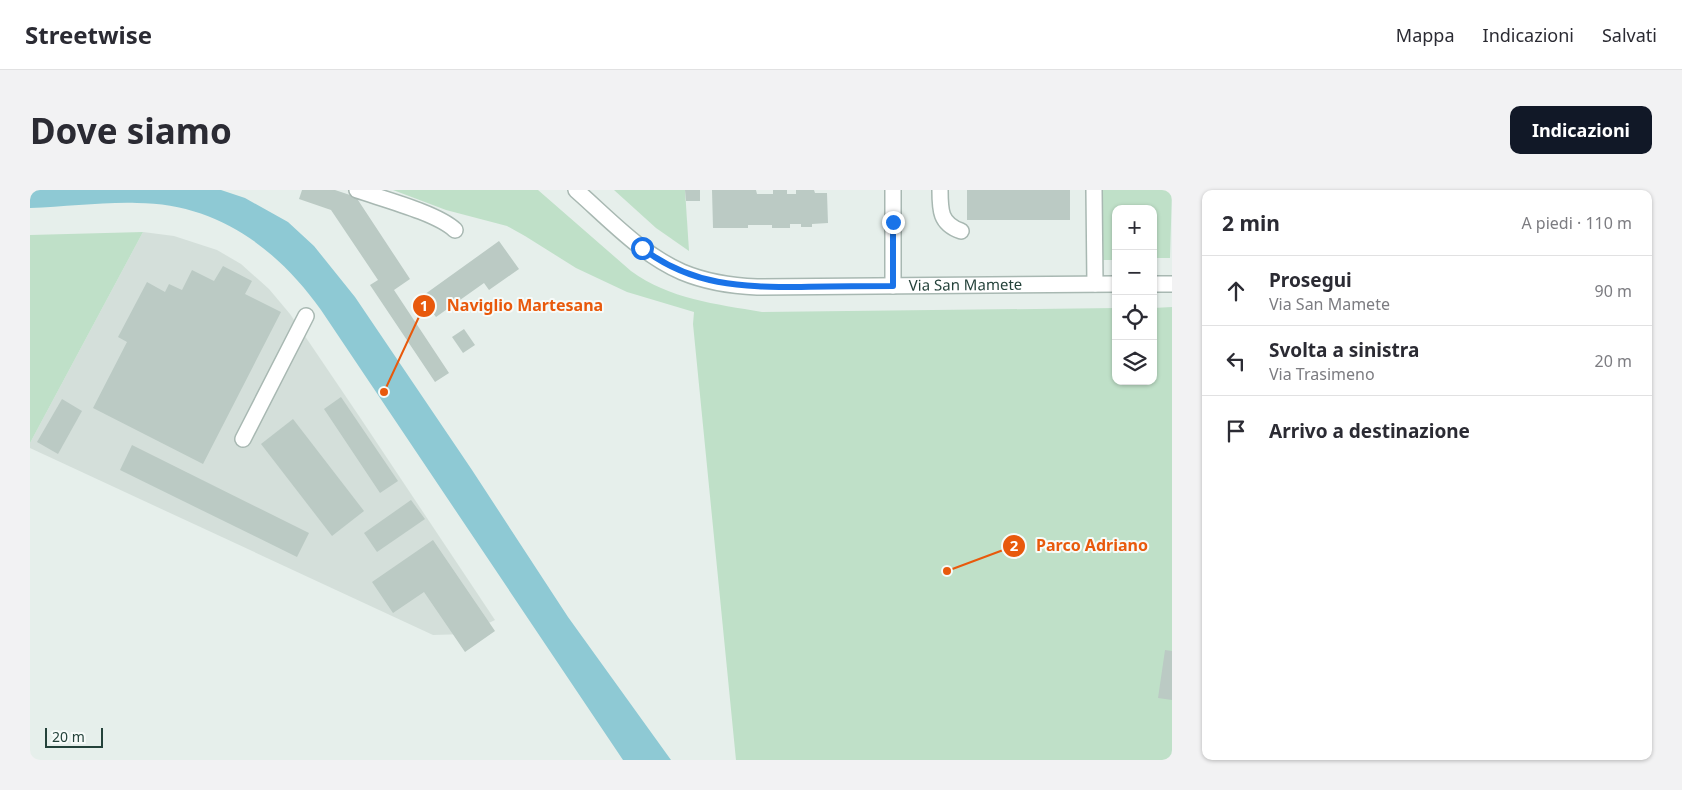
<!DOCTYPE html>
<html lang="it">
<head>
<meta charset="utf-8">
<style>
	:root { --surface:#fff; --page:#f2f2f3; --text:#2b2b33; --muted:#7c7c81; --line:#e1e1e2; --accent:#111827 }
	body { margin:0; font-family:"Noto Sans",sans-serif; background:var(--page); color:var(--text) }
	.controls { position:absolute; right:15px; top:15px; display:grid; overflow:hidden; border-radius:10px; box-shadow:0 1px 4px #0004 }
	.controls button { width:45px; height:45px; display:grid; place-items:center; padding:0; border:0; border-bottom:1px solid var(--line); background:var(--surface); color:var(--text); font:25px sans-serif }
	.scale { position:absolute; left:15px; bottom:12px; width:58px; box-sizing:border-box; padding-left:5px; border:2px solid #24423a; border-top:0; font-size:14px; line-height:18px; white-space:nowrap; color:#24423a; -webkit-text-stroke:4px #f7fbf9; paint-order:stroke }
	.stop { position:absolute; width:15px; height:15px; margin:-11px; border:4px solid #1a73e8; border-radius:50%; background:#fff }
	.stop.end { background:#1a73e8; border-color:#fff; box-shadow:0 1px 5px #0008 }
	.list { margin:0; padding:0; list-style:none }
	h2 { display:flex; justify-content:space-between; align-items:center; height:65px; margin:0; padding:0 20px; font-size:21px }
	h2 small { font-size:16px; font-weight:400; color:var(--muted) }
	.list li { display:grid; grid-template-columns:32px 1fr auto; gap:15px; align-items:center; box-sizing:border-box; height:70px; padding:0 20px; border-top:1px solid var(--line) }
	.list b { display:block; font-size:19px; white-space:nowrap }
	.list p { margin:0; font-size:16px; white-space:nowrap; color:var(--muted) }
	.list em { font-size:16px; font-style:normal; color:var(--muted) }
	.icon { flex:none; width:28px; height:28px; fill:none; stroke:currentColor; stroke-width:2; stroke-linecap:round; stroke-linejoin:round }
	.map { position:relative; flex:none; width:1142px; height:570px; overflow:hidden; border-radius:10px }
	header { display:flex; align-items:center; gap:30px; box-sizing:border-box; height:70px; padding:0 25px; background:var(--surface); border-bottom:1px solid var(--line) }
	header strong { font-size:24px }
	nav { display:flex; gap:28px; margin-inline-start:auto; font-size:18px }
	.intro { display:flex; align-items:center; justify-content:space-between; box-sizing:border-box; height:120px; padding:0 30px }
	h1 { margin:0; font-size:35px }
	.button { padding:12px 22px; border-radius:10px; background:var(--accent); color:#fff; font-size:18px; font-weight:700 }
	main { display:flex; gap:30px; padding:0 30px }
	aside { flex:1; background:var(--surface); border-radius:10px; box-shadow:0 1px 4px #0004 }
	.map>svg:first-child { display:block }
	.built { fill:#d4dfda }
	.green { fill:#bfe0c8 }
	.water { fill:#8ec9d4 }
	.building { fill:#bbcac4 }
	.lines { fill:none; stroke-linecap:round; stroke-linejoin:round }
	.minor-casing { stroke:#a8b8b2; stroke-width:18 }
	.minor { stroke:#fff; stroke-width:15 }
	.route { stroke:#1a73e8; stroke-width:6 }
	.labels { text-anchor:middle; stroke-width:4; stroke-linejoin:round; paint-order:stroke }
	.street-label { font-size:15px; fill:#24423a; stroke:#f7fbf9 }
	.leader { fill:none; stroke:#e8590c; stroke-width:2 }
	.callout-dot { fill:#e8590c; stroke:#f7fbf9; stroke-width:2 }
	.mark-label { font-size:15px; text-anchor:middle; font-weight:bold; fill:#fff }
	.callout-label { font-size:16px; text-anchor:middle; font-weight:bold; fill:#e8590c; stroke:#f7fbf9; stroke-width:4; stroke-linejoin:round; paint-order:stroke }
</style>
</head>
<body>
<header>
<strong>Streetwise</strong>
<nav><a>Mappa</a><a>Indicazioni</a><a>Salvati</a></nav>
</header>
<div class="intro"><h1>Dove siamo</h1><a class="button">Indicazioni</a></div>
<main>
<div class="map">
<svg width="1142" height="570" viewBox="0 0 1142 570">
	<rect width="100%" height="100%" fill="#e6efeb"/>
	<polygon class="built" points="113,42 144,46 187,60 211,74 239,99 260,124 329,226 465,430 436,444 403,445 0,258 0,253"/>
	<g class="green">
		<path d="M363,0H508L601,81C639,109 686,114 732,122L1086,118V191H1123V118L1142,117V570H706L663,134L664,122L597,102L546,78L495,46L477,36L416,20Z"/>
		<polygon points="584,0 655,0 659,61 626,38"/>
		<polygon points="1071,0 1142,0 1140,68 1123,68 1123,19 1086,19 1086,70 1072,70"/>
		<polygon points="113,42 0,253 0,45"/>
	</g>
	<path class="water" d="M0,0H191L215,8L258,32L284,56L325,107L442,280L538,427L641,570H593L291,120C247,58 186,13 107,13C71,12 36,17 0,18Z"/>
	<g class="building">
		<polygon points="272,0 305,0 326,7 380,89 364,100 419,183 405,192 340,95 348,90 301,20 269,9"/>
		<polygon points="655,0 670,0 670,11 656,11"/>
		<polygon points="682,0 726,0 727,4 743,4 743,0 757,0 757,4 766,4 766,0 784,0 785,3 797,3 798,33 782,34 782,37 771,37 771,34 760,34 760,38 742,38 742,35 718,35 718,38 683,38"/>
		<rect x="937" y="0" width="103" height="30"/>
		<polygon points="469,51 489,79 459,100 454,93 406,127 391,107"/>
		<polygon points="193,76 222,91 215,104 251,122 173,274 63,218 97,152 88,147 117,92 135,102 139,94 152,100 162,80 184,91"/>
		<polygon points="434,139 445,155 433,163 422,147"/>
		<polygon points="311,207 368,291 350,303 294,219"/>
		<polygon points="32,209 52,221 28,264 7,252"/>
		<polygon points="263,229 334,321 302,346 231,254"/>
		<polygon points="102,255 279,343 267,367 90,280"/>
		<polygon points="381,310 395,329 347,362 334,343"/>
		<polygon points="403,350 465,441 435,462 394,402 363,423 342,392"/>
		<polygon points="1135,460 1142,461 1142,510 1128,508"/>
	</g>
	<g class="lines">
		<defs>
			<g id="minor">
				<path d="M327,0C353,9 407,23 425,40"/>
				<path id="s1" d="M546,0C579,29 611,64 652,82C676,92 702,96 727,97L1086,94"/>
				<polyline points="863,0 863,96"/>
				<path d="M910,0C910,20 910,34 931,41"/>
				<polyline points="1064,0 1065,94"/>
				<polyline points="1123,94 1142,94"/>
				<polyline points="213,249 276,126"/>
			</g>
		</defs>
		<use href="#minor" class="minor-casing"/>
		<use href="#minor" class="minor"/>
	</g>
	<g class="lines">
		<path class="route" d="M612,58C661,96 712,97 771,97C802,96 833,96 863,96V32"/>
	</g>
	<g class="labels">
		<g class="street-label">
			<text dy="5" stroke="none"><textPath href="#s1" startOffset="420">Via San Mamete</textPath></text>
		</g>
	</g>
	<path class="leader" d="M354 202L394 116M917 381L984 356"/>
	<g class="callout-dot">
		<circle cx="354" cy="202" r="5"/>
		<circle cx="917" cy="381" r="5"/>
		<circle cx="394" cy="116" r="12"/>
		<circle cx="984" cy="356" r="12"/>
	</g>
	<g class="mark-label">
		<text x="394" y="121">1</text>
		<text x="984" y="361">2</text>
	</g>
	<g class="callout-label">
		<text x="495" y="121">Naviglio Martesana</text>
		<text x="1062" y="361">Parco Adriano</text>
	</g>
</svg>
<div class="controls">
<button>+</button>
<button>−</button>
<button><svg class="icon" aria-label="locate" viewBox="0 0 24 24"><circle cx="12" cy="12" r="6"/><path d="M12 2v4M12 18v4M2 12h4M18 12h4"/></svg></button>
<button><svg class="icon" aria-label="layers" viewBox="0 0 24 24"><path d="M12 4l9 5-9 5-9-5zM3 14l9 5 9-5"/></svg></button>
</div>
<div class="scale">20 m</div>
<div class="stop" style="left:612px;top:58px"></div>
<div class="stop end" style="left:863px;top:32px"></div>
</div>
<aside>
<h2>2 min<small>A piedi · 110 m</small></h2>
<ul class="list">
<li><svg class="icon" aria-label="ahead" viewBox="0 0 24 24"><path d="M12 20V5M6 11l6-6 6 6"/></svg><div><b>Prosegui</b><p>Via San Mamete</p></div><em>90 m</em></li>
<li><svg class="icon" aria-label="left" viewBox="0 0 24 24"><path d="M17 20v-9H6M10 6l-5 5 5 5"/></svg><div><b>Svolta a sinistra</b><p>Via Trasimeno</p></div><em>20 m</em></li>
<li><svg class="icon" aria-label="arrive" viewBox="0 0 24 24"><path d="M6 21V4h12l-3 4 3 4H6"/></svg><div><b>Arrivo a destinazione</b></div></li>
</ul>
</aside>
</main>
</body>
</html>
